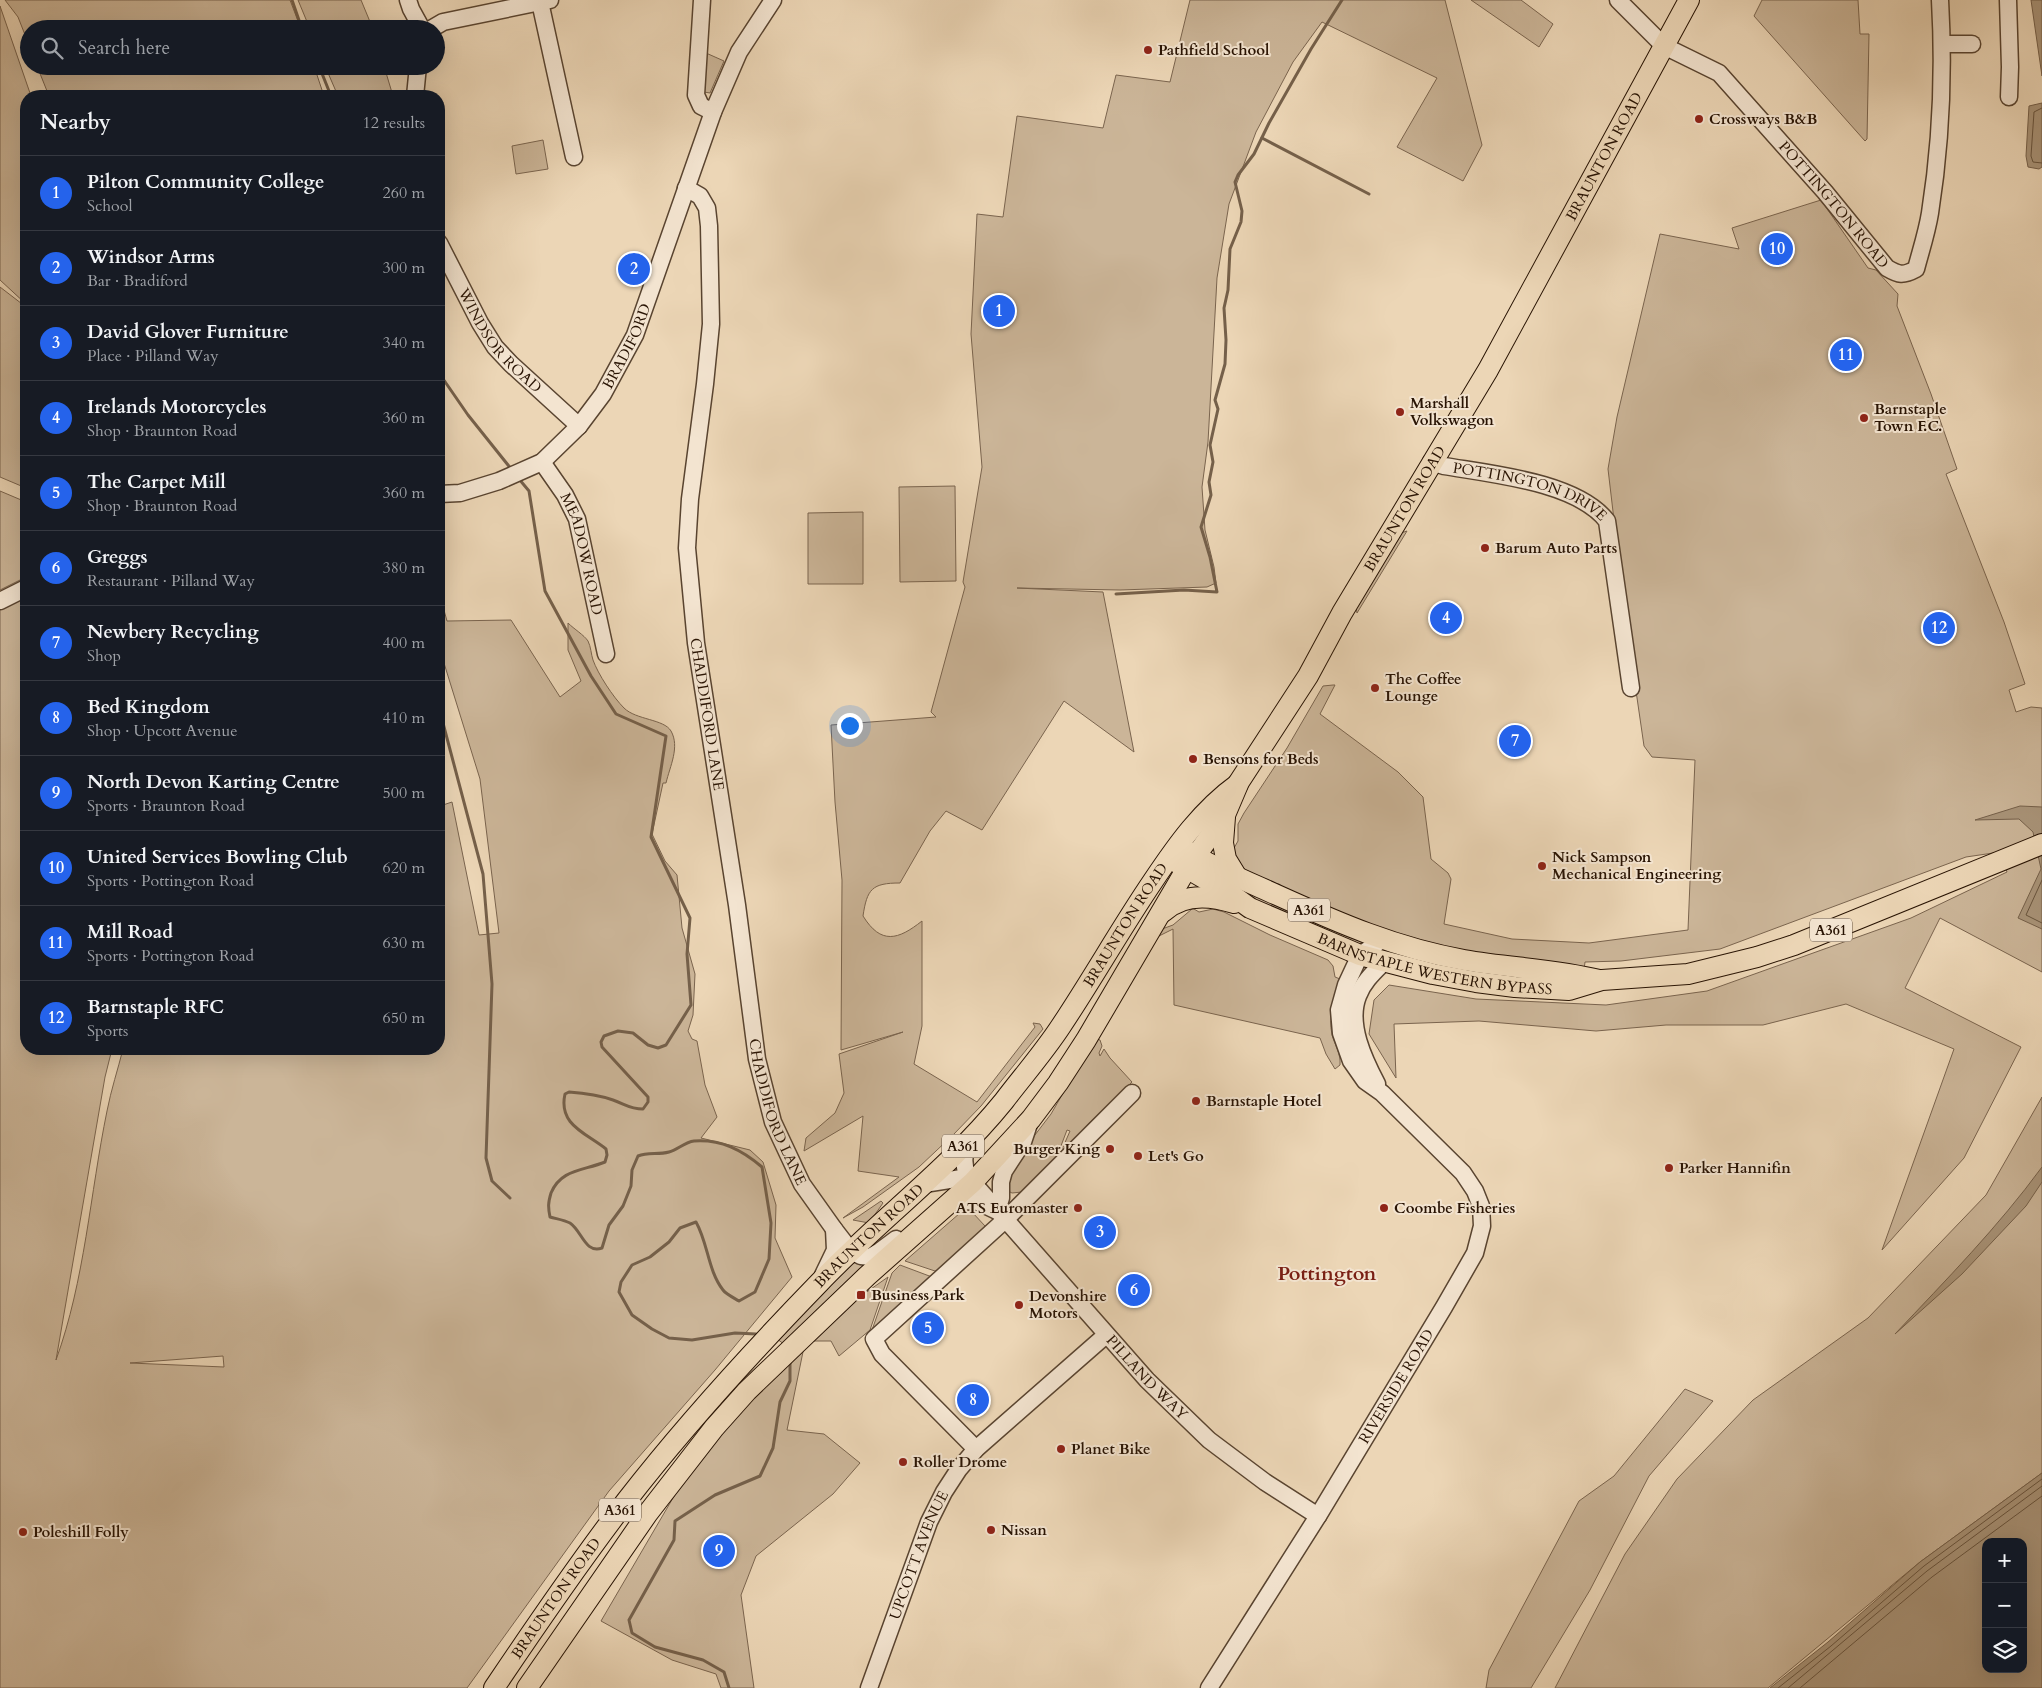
<!DOCTYPE html>
<html lang="en">
<head>
<meta charset="utf-8">
<style>
	:root { --surface:#171b24; --page:#20242c; --text:#f1f3f6; --muted:#9ea1a6; --line:#363941; --accent:#2563eb }
	body { margin:0; font-family:Cardo,serif; background:var(--page); color:var(--text) }
	.controls { position:absolute; right:15px; bottom:15px; display:grid; overflow:hidden; border-radius:10px; box-shadow:0 5px 20px #0002 }
	.controls button { width:45px; height:45px; display:grid; place-items:center; padding:0; border:0; border-bottom:1px solid var(--line); background:var(--surface); color:var(--text); font:25px sans-serif }
	.you { position:absolute; left:849px; top:725px; width:18px; height:18px; margin:-12px; border:4px solid #fff; border-radius:50%; background:#1a73e8; box-shadow:0 0 0 8px #1a73e833 }
	.badge { display:grid; place-items:center; width:32px; height:32px; border-radius:50%; background:var(--accent); color:#fff; font-size:16px; font-weight:700 }
	.pin { position:absolute; translate:-50% -50%; border:2px solid #fff; box-shadow:0 1px 5px #0006 }
	.list { margin:0; padding:0; list-style:none }
	h2 { display:flex; justify-content:space-between; align-items:center; height:65px; margin:0; padding:0 20px; font-size:21px }
	h2 small { font-size:16px; font-weight:400; color:var(--muted) }
	.list li { display:grid; grid-template-columns:32px 1fr auto; gap:15px; align-items:center; box-sizing:border-box; height:75px; padding:0 20px; border-top:1px solid var(--line) }
	.list b { display:block; font-size:19px; white-space:nowrap }
	.list p { margin:0; font-size:16px; white-space:nowrap; color:var(--muted) }
	.list em { font-size:16px; font-style:normal; color:var(--muted) }
	.icon { flex:none; width:28px; height:28px; fill:none; stroke:currentColor; stroke-width:2; stroke-linecap:round; stroke-linejoin:round }
	.map { position:relative; flex:none; width:2042px; height:1688px; overflow:hidden }
	.search { position:absolute; background:var(--surface); box-shadow:0 5px 20px #0002; left:20px; top:20px; width:425px; height:55px; display:flex; align-items:center; gap:12px; box-sizing:border-box; padding:0 18px; border-radius:28px; color:var(--muted); font-size:19px }
	.panel { position:absolute; background:var(--surface); box-shadow:0 5px 20px #0002; left:20px; top:90px; width:425px; height:965px; border-radius:20px }
	.map>svg:first-child { display:block }
	.green { fill:#cbb598; stroke:#7a644e; fill-rule:evenodd }
	.water { fill:#a99479; stroke:#75604a; fill-rule:evenodd }
	.lines { fill:none; stroke-linecap:round; stroke-linejoin:round }
	.shore { stroke:#68543e; stroke-width:1 }
	.stream { stroke:#75604a; stroke-width:3 }
	.minor-casing { stroke:#594430; stroke-width:19 }
	.major-casing { stroke:#281303; stroke-width:22 }
	.minor { stroke:#f3e4d0; stroke-width:16 }
	.major { stroke:#ecd6b6; stroke-width:20 }
	.poi-dot { fill:#8f2418; stroke:#f3e4d0; stroke-width:2 }
	.labels { text-anchor:middle; stroke-width:4; stroke-linejoin:round; paint-order:stroke }
	.shield { fill:#f3e4d0; stroke:#655240; stroke-width:1 }
	.shield-label { font-size:14px; font-weight:bold; fill:#281303 }
	.poi-label { font-size:15px; font-weight:bold; fill:#281303; stroke:#f3e4d0; text-anchor:start }
	.street-label { font-size:15px; fill:#281303; stroke:#f3e4d0 }
	.district-label { font-size:20px; font-weight:bold; fill:#7a1f14; stroke:#f3e4d0 }
</style>
</head>
<body>
<div class="map">
<svg width="2042" height="1688" viewBox="0 0 2042 1688">
	<rect width="100%" height="100%" fill="#ecd6b6"/>
	<filter id="stains"><feTurbulence type="fractalNoise" baseFrequency=".004" numOctaves="4"/><feColorMatrix values="0 0 0 0 .2 0 0 0 0 .09 0 0 0 0 .02 0 0 0 .5 -.17"/></filter>
	<radialGradient id="worn" r=".72"><stop offset=".6" stop-color="#630" stop-opacity="0"/><stop offset="1" stop-color="#630" stop-opacity=".3"/></radialGradient>
	<g class="green">
		<polygon points="5,0 290,0 301,29 29,29 29,45 18,17"/>
		<polygon points="298,0 361,0 373,29 310,29"/>
		<path d="M1190,0H1445L1482,145L1463,181L1397,147L1437,78L1322,22L1293,62L1256,132L1229,204L1217,278L1208,442L1202,487L1205,530L1214,567L1216,583L1207,587L1120,590L1017,588L1103,592L1134,752L1064,701L982,830L946,811L930,831L900,883C872,883 867,889 863,916C881,945 898,940 922,921V1026L914,1064L977,1102L1035,1027L1033,1023L1040,1024L1043,1029L981,1106L953,1135L919,1167L863,1207L843,1218L899,1177L858,1171L863,1116L804,1151L806,1138L835,1113L844,1093L839,1054L903,1032L841,1050L842,880L835,802L831,725L936,717L931,712L965,587L963,582L982,467L971,334L977,214L1003,217L1017,116L1103,128L1116,75L1170,82Z"/>
		<polygon points="1471,0 1521,0 1553,24 1539,47"/>
		<polygon points="1762,0 1858,0 1860,34 1869,34 1867,139 1865,141 1754,16"/>
		<polygon points="0,6 31,96 26,96 26,304 0,280"/>
		<polygon points="706,53 724,61 710,93 704,92"/>
		<polygon points="37,66 314,66 324,96 49,96"/>
		<polygon points="325,66 384,66 393,96 338,96"/>
		<polygon points="543,140 548,169 516,174 512,146"/>
		<polygon points="1821,200 1868,268 1876,270 1898,294 1897,306 1931,394 1957,469 1946,474 2004,622 2025,684 2009,690 2016,712 2031,707 2042,708 2042,972 1940,918 1905,988 2021,1047 1964,1158 1882,1250 1954,1049 1846,1004 1763,1025 1666,1025 1596,1031 1479,1021 1394,1024 1396,1078 1369,1034 1374,1000 1389,985 1476,999 1606,1005 1707,991 1911,918 2007,872 2000,852 1966,857 1720,949 1621,961 1585,962 1584,970 1419,944 1254,880 1232,859 1234,848 1238,841 1238,824 1244,813 1287,748 1323,686 1333,685 1335,685 1320,714 1398,772 1423,797 1431,859 1448,873 1451,879 1444,924 1512,939 1589,943 1688,930 1695,760 1652,757 1644,746 1626,622 1608,469 1617,417 1660,234 1739,249 1732,228"/>
		<polygon points="0,287 26,307 26,488 0,477"/>
		<polygon points="955,486 956,581 900,582 899,487"/>
		<polygon points="0,491 26,502 26,577 0,590"/>
		<polygon points="863,512 863,584 808,584 808,513"/>
		<polygon points="1407,531 1357,613 1356,607 1398,534"/>
		<path d="M439,592L447,621L511,620L560,697L581,681L568,650V623C574,629 584,635 588,641C591,647 591,654 593,660C598,674 613,697 624,708C636,720 664,719 671,731C680,747 670,766 666,783H663L652,834L665,861L677,875L682,928L695,974L693,1015L688,1031L692,1039L697,1041L705,1085L717,1117L701,1138L750,1150L763,1162L776,1205L775,1238L792,1277L715,1370L609,1491L467,1688H0V608L26,594V1049H112L105,1077L56,1360C85,1280 90,1194 107,1111C111,1090 118,1069 123,1049H439V802L440,806L452,802L479,935L499,933L480,779L439,647ZM223,1356L224,1367L130,1363Z"/>
		<polygon points="1242,889 1308,920 1363,942 1358,944 1240,893"/>
		<path d="M1192,909H1194L1199,912L1213,909L1224,912L1270,935L1328,960L1333,966L1335,977L1340,979C1334,998 1328,1015 1332,1035C1335,1045 1341,1054 1340,1065L1335,1069L1326,1054L1320,1038L1174,1005L1173,929L1155,938L1162,929L1173,925Z"/>
		<polygon points="1095,1038 1100,1040 1102,1046 1099,1053 1100,1056 1104,1049 1110,1058 1132,1082 1089,1123 1077,1137 1060,1154 1070,1131 1067,1130 1056,1159 1022,1192 1012,1193 1008,1191 1012,1165 1051,1114"/>
		<polygon points="2042,1097 2042,1473 1920,1562 1768,1688 1555,1688 1625,1554 1677,1479 1753,1400 1868,1318 1986,1195"/>
		<polygon points="881,1201 883,1203 869,1223 853,1220"/>
		<polygon points="972,1212 985,1226 984,1230 942,1270 935,1271 905,1261 960,1213"/>
		<polygon points="850,1260 869,1263 785,1345 776,1338"/>
		<polygon points="900,1265 932,1277 872,1330 892,1273"/>
		<polygon points="888,1277 870,1330 839,1356 831,1341 813,1341 834,1315"/>
		<polygon points="805,1342 787,1430 824,1434 860,1463 833,1494 756,1556 741,1595 754,1688 721,1688 716,1674 672,1660 601,1621 680,1486 750,1398"/>
		<polygon points="1685,1389 1713,1401 1649,1476 1590,1590 1531,1688 1486,1688 1489,1670 1579,1501 1614,1476"/>
	</g>
	<g class="water">
		<polygon points="2031,0 2042,0 2042,76"/>
		<polygon points="2042,103 2042,167 2039,169 2028,167 2026,156 2029,106"/>
		<polygon points="2020,806 2042,807 2042,929 2018,918 2041,869 2033,832 2019,819 1975,820"/>
		<path d="M2042,1167V1182L2026,1206L1962,1274L1895,1334C1946,1280 1998,1227 2042,1167Z"/>
		<path d="M2042,1473V1688H1770L1828,1642L1920,1562ZM1986,1542H2023V1669H1986Z"/>
	</g>
	<g class="lines">
		<g class="shore">
			<polyline points="2042,108 2034,112 2031,156 2033,162 2042,163"/>
			<polyline points="2042,880 2026,915 2042,923"/>
			<polyline points="1778,1688 1831,1646 1924,1566 2042,1479"/>
			<polyline points="1788,1688 1927,1571 2042,1486"/>
			<polyline points="1800,1688 1932,1577 2042,1496"/>
		</g>
		<g class="stream">
			<polyline points="292,0 302,29"/>
			<polyline points="319,66 331,96"/>
			<polyline points="1262,138 1369,194"/>
			<polyline points="439,373 468,415 512,470"/>
			<path d="M519,479L529,491L545,591L591,676L616,714L666,736L651,837L690,918L687,954L691,1005L666,1045L658,1048L648,1045L633,1033L618,1031L604,1036L601,1042L602,1047L648,1097V1102L643,1109C630,1109 625,1104 613,1100C599,1095 583,1093 569,1092L565,1094C558,1125 586,1133 606,1149L607,1155L605,1162C583,1171 561,1169 551,1193C548,1203 548,1207 550,1217C557,1219 564,1220 570,1223C582,1231 585,1254 602,1248L609,1225L623,1206L631,1186L632,1170L638,1156C648,1152 658,1155 669,1152C677,1150 685,1142 694,1141C721,1139 742,1150 762,1167L771,1223L769,1259L755,1292L739,1301C734,1298 726,1294 723,1290C708,1271 708,1243 696,1222L680,1228L669,1242L650,1257L632,1265L621,1282L619,1292L632,1315L652,1329L669,1338L692,1340L735,1333L756,1334"/>
			<polyline points="1116,594 1184,590 1217,592 1210,557 1201,527 1211,495 1209,482 1213,462 1210,445 1218,409 1215,400 1225,364 1226,340 1224,308 1228,290 1230,249 1241,222 1242,211 1235,182 1238,175 1254,154 1269,123 1311,49 1342,0"/>
			<polyline points="439,708 483,874 492,984 486,1158 492,1181 510,1198"/>
			<polyline points="729,1688 724,1672 703,1660 655,1647 632,1633 629,1620 674,1540 675,1521 715,1495 760,1476 773,1448 780,1402 790,1381 790,1362"/>
		</g>
		<defs>
			<g id="minor">
				<polyline points="408,0 411,9 422,29"/>
				<polyline points="702,0 696,95 701,106 713,112"/>
				<path id="s1" d="M1618,0L1664,46L1719,73L1825,192L1887,268C1899,275 1903,276 1916,269C1921,250 1927,232 1930,213C1941,143 1944,70 1940,0"/>
				<polyline points="2008,0 2010,67 2009,97"/>
				<polyline points="540,2 574,157"/>
				<polyline points="431,29 443,22 550,0"/>
				<polyline points="1942,44 1972,44"/>
				<polyline points="415,96 418,66"/>
				<path id="s2" d="M686,188L700,196L707,208L709,226L711,324L705,384L690,499L687,548L696,643L737,905L757,1059L773,1122L802,1184L834,1229L851,1251L861,1256L870,1257L880,1251L896,1239"/>
				<path id="s3" d="M439,243L480,323L495,347L511,364L579,426"/>
				<path id="s4" d="M542,462L565,495L577,519L606,654"/>
				<path id="s5" d="M1431,462L1444,466C1491,474 1577,482 1607,521L1631,688"/>
				<path id="s6" d="M439,494L460,493L499,481L542,462L579,426L603,394L635,335L713,112L739,52L773,0"/>
				<polyline points="0,601 26,588"/>
				<path d="M1377,1084C1364,1059 1347,1024 1358,996C1363,982 1374,972 1384,962"/>
				<path id="s7" d="M970,1139C964,1153 962,1163 968,1177L1147,1380L1209,1440L1265,1482L1318,1516"/>
				<polyline points="924,1184 968,1177"/>
				<polyline points="952,1202 976,1201 997,1211 1001,1198 1001,1182 1004,1171 1023,1142 1029,1124"/>
				<polyline points="823,1275 835,1250 834,1229"/>
				<polyline points="976,1449 882,1354 874,1339 1005,1220 1132,1093"/>
				<path id="s8" d="M869,1688L929,1522L944,1492L959,1469L976,1449L1106,1335"/>
				<path id="s9" d="M1209,1688L1318,1516L1444,1307L1475,1253L1482,1226L1481,1206L1475,1191L1463,1173L1382,1093L1365,1081L1351,1061L1341,1033L1339,1010L1346,985L1360,955L1382,940"/>
			</g>
			<g id="major">
				<polyline points="1225,817 1223,843 1226,859 1237,877"/>
				<path d="M1185,850C1214,868 1246,881 1277,895C1339,923 1396,948 1464,960C1509,968 1555,969 1599,980"/>
				<path id="s10" d="M1176,862L1228,892L1250,908L1360,955L1433,974L1476,982L1515,987L1569,990L1602,980L1688,974L1757,957L1794,945L2042,844"/>
				<path d="M1163,912C1183,893 1209,895 1234,903"/>
				<path id="s11" d="M494,1688C537,1624 580,1561 627,1500C686,1424 752,1352 819,1283C879,1220 949,1169 1004,1101C1023,1076 1044,1052 1061,1026C1093,978 1121,928 1153,881C1177,845 1202,810 1238,784"/>
				<path id="s12" d="M527,1688L648,1513L714,1428L747,1391L867,1276L973,1182L1031,1119L1058,1083L1086,1040L1187,868L1225,815L1239,782L1308,676L1342,613L1488,370L1689,0"/>
			</g>
		</defs>
		<use href="#minor" class="minor-casing"/>
		<use href="#major" class="major-casing"/>
		<use href="#minor" class="minor"/>
		<use href="#major" class="major"/>
	</g>
	<g class="poi-dot">
		<circle cx="1148" cy="50" r="5"/>
		<circle cx="1699" cy="119" r="5"/>
		<circle cx="1400" cy="412" r="5"/>
		<circle cx="1864" cy="418" r="5"/>
		<circle cx="1485" cy="548" r="5"/>
		<circle cx="1375" cy="688" r="5"/>
		<circle cx="1193" cy="759" r="5"/>
		<circle cx="1542" cy="866" r="5"/>
		<circle cx="1196" cy="1101" r="5"/>
		<circle cx="1110" cy="1149" r="5"/>
		<circle cx="1138" cy="1156" r="5"/>
		<circle cx="1669" cy="1168" r="5"/>
		<circle cx="1078" cy="1208" r="5"/>
		<circle cx="1384" cy="1208" r="5"/>
		<rect x="856" y="1290" width="10" height="10" rx="2.5"/>
		<circle cx="1019" cy="1305" r="5"/>
		<circle cx="1061" cy="1449" r="5"/>
		<circle cx="903" cy="1462" r="5"/>
		<circle cx="991" cy="1530" r="5"/>
		<circle cx="23" cy="1532" r="5"/>
	</g>
	<g class="labels">
		<g class="shield">
			<rect x="1288" y="898.5" width="42" height="23" rx="4"/>
			<rect x="1810" y="918.5" width="42" height="23" rx="4"/>
			<rect x="942" y="1134.5" width="42" height="23" rx="4"/>
			<rect x="599" y="1498.5" width="42" height="23" rx="4"/>
		</g>
		<g class="shield-label">
			<text x="1309" y="915">A361</text>
			<text x="1831" y="935">A361</text>
			<text x="963" y="1151">A361</text>
			<text x="620" y="1515">A361</text>
		</g>
		<g class="poi-label">
			<text x="1158" y="55">Pathfield School</text>
			<text x="1709" y="124">Crossways B&amp;B</text>
			<text x="1410" y="408">Marshall<tspan x="1410" dy="17">Volkswagon</tspan></text>
			<text x="1874" y="414">Barnstaple<tspan x="1874" dy="17">Town F.C.</tspan></text>
			<text x="1495" y="553">Barum Auto Parts</text>
			<text x="1385" y="684">The Coffee<tspan x="1385" dy="17">Lounge</tspan></text>
			<text x="1203" y="764">Bensons for Beds</text>
			<text x="1552" y="862">Nick Sampson<tspan x="1552" dy="17">Mechanical Engineering</tspan></text>
			<text x="1206" y="1106">Barnstaple Hotel</text>
			<text x="1100" y="1154" text-anchor="end">Burger King</text>
			<text x="1148" y="1161">Let's Go</text>
			<text x="1679" y="1173">Parker Hannifin</text>
			<text x="1068" y="1213" text-anchor="end">ATS Euromaster</text>
			<text x="1394" y="1213">Coombe Fisheries</text>
			<text x="871" y="1300">Business Park</text>
			<text x="1029" y="1301">Devonshire<tspan x="1029" dy="17">Motors</tspan></text>
			<text x="1071" y="1454">Planet Bike</text>
			<text x="913" y="1467">Roller Drome</text>
			<text x="1001" y="1535">Nissan</text>
			<text x="33" y="1537">Poleshill Folly</text>
		</g>
		<g class="street-label">
			<text dy="5" stroke="none"><textPath href="#s12" startOffset="1885">BRAUNTON ROAD</textPath></text>
			<text dy="5" stroke="none"><textPath href="#s1" startOffset="301">POTTINGTON ROAD</textPath></text>
			<text dy="5" stroke="none"><textPath href="#s3" startOffset="116">WINDSOR ROAD</textPath></text>
			<text dy="5" stroke="none"><textPath href="#s6" startOffset="254">BRADIFORD</textPath></text>
			<text dy="5" stroke="none"><textPath href="#s5" startOffset="104">POTTINGTON DRIVE</textPath></text>
			<text dy="5" stroke="none"><textPath href="#s12" startOffset="1480">BRAUNTON ROAD</textPath></text>
			<text dy="5" stroke="none"><textPath href="#s4" startOffset="102">MEADOW ROAD</textPath></text>
			<text dy="5" stroke="none"><textPath href="#s2" startOffset="539">CHADDIFORD LANE</textPath></text>
			<text dy="5" stroke="none"><textPath href="#s11" startOffset="994">BRAUNTON ROAD</textPath></text>
			<text dy="5" stroke="none"><textPath href="#s10" startOffset="282">BARNSTAPLE WESTERN BYPASS</textPath></text>
			<text dy="5" stroke="none"><textPath href="#s2" startOffset="944">CHADDIFORD LANE</textPath></text>
			<text dy="5" stroke="none"><textPath href="#s11" startOffset="589">BRAUNTON ROAD</textPath></text>
			<text dy="5" stroke="none"><textPath href="#s7" startOffset="308">PILLAND WAY</textPath></text>
			<text dy="5" stroke="none"><textPath href="#s9" startOffset="355">RIVERSIDE ROAD</textPath></text>
			<text dy="5" stroke="none"><textPath href="#s8" startOffset="142">UPCOTT AVENUE</textPath></text>
			<text dy="5" stroke="none"><textPath href="#s11" startOffset="109">BRAUNTON ROAD</textPath></text>
		</g>
		<g class="district-label">
			<text x="1327" y="1280">Pottington</text>
		</g>
	</g>
	<rect width="100%" height="100%" filter="url(#stains)"/>
	<rect width="100%" height="100%" fill="url(#worn)"/>
</svg>
<div class="controls">
<button>+</button>
<button>−</button>
<button><svg class="icon" aria-label="layers" viewBox="0 0 24 24"><path d="M12 4l9 5-9 5-9-5zM3 14l9 5 9-5"/></svg></button>
</div>
<div class="you"></div>
<div class="pin badge" style="left:999px;top:311px">1</div>
<div class="pin badge" style="left:634px;top:269px">2</div>
<div class="pin badge" style="left:1100px;top:1232px">3</div>
<div class="pin badge" style="left:1446px;top:618px">4</div>
<div class="pin badge" style="left:928px;top:1328px">5</div>
<div class="pin badge" style="left:1134px;top:1290px">6</div>
<div class="pin badge" style="left:1515px;top:741px">7</div>
<div class="pin badge" style="left:973px;top:1400px">8</div>
<div class="pin badge" style="left:719px;top:1551px">9</div>
<div class="pin badge" style="left:1777px;top:249px">10</div>
<div class="pin badge" style="left:1846px;top:355px">11</div>
<div class="pin badge" style="left:1939px;top:628px">12</div>
<div class="search"><svg class="icon" aria-label="search" viewBox="0 0 24 24"><circle cx="10" cy="10" r="6"/><path d="M15 15l6 6"/></svg>Search here</div>
<section class="panel">
<h2>Nearby<small>12 results</small></h2>
<ul class="list">
<li><span class="badge">1</span><div><b>Pilton Community College</b><p>School</p></div><em>260 m</em></li>
<li><span class="badge">2</span><div><b>Windsor Arms</b><p>Bar · Bradiford</p></div><em>300 m</em></li>
<li><span class="badge">3</span><div><b>David Glover Furniture</b><p>Place · Pilland Way</p></div><em>340 m</em></li>
<li><span class="badge">4</span><div><b>Irelands Motorcycles</b><p>Shop · Braunton Road</p></div><em>360 m</em></li>
<li><span class="badge">5</span><div><b>The Carpet Mill</b><p>Shop · Braunton Road</p></div><em>360 m</em></li>
<li><span class="badge">6</span><div><b>Greggs</b><p>Restaurant · Pilland Way</p></div><em>380 m</em></li>
<li><span class="badge">7</span><div><b>Newbery Recycling</b><p>Shop</p></div><em>400 m</em></li>
<li><span class="badge">8</span><div><b>Bed Kingdom</b><p>Shop · Upcott Avenue</p></div><em>410 m</em></li>
<li><span class="badge">9</span><div><b>North Devon Karting Centre</b><p>Sports · Braunton Road</p></div><em>500 m</em></li>
<li><span class="badge">10</span><div><b>United Services Bowling Club</b><p>Sports · Pottington Road</p></div><em>620 m</em></li>
<li><span class="badge">11</span><div><b>Mill Road</b><p>Sports · Pottington Road</p></div><em>630 m</em></li>
<li><span class="badge">12</span><div><b>Barnstaple RFC</b><p>Sports</p></div><em>650 m</em></li>
</ul>
</section>
</div>
</body>
</html>
